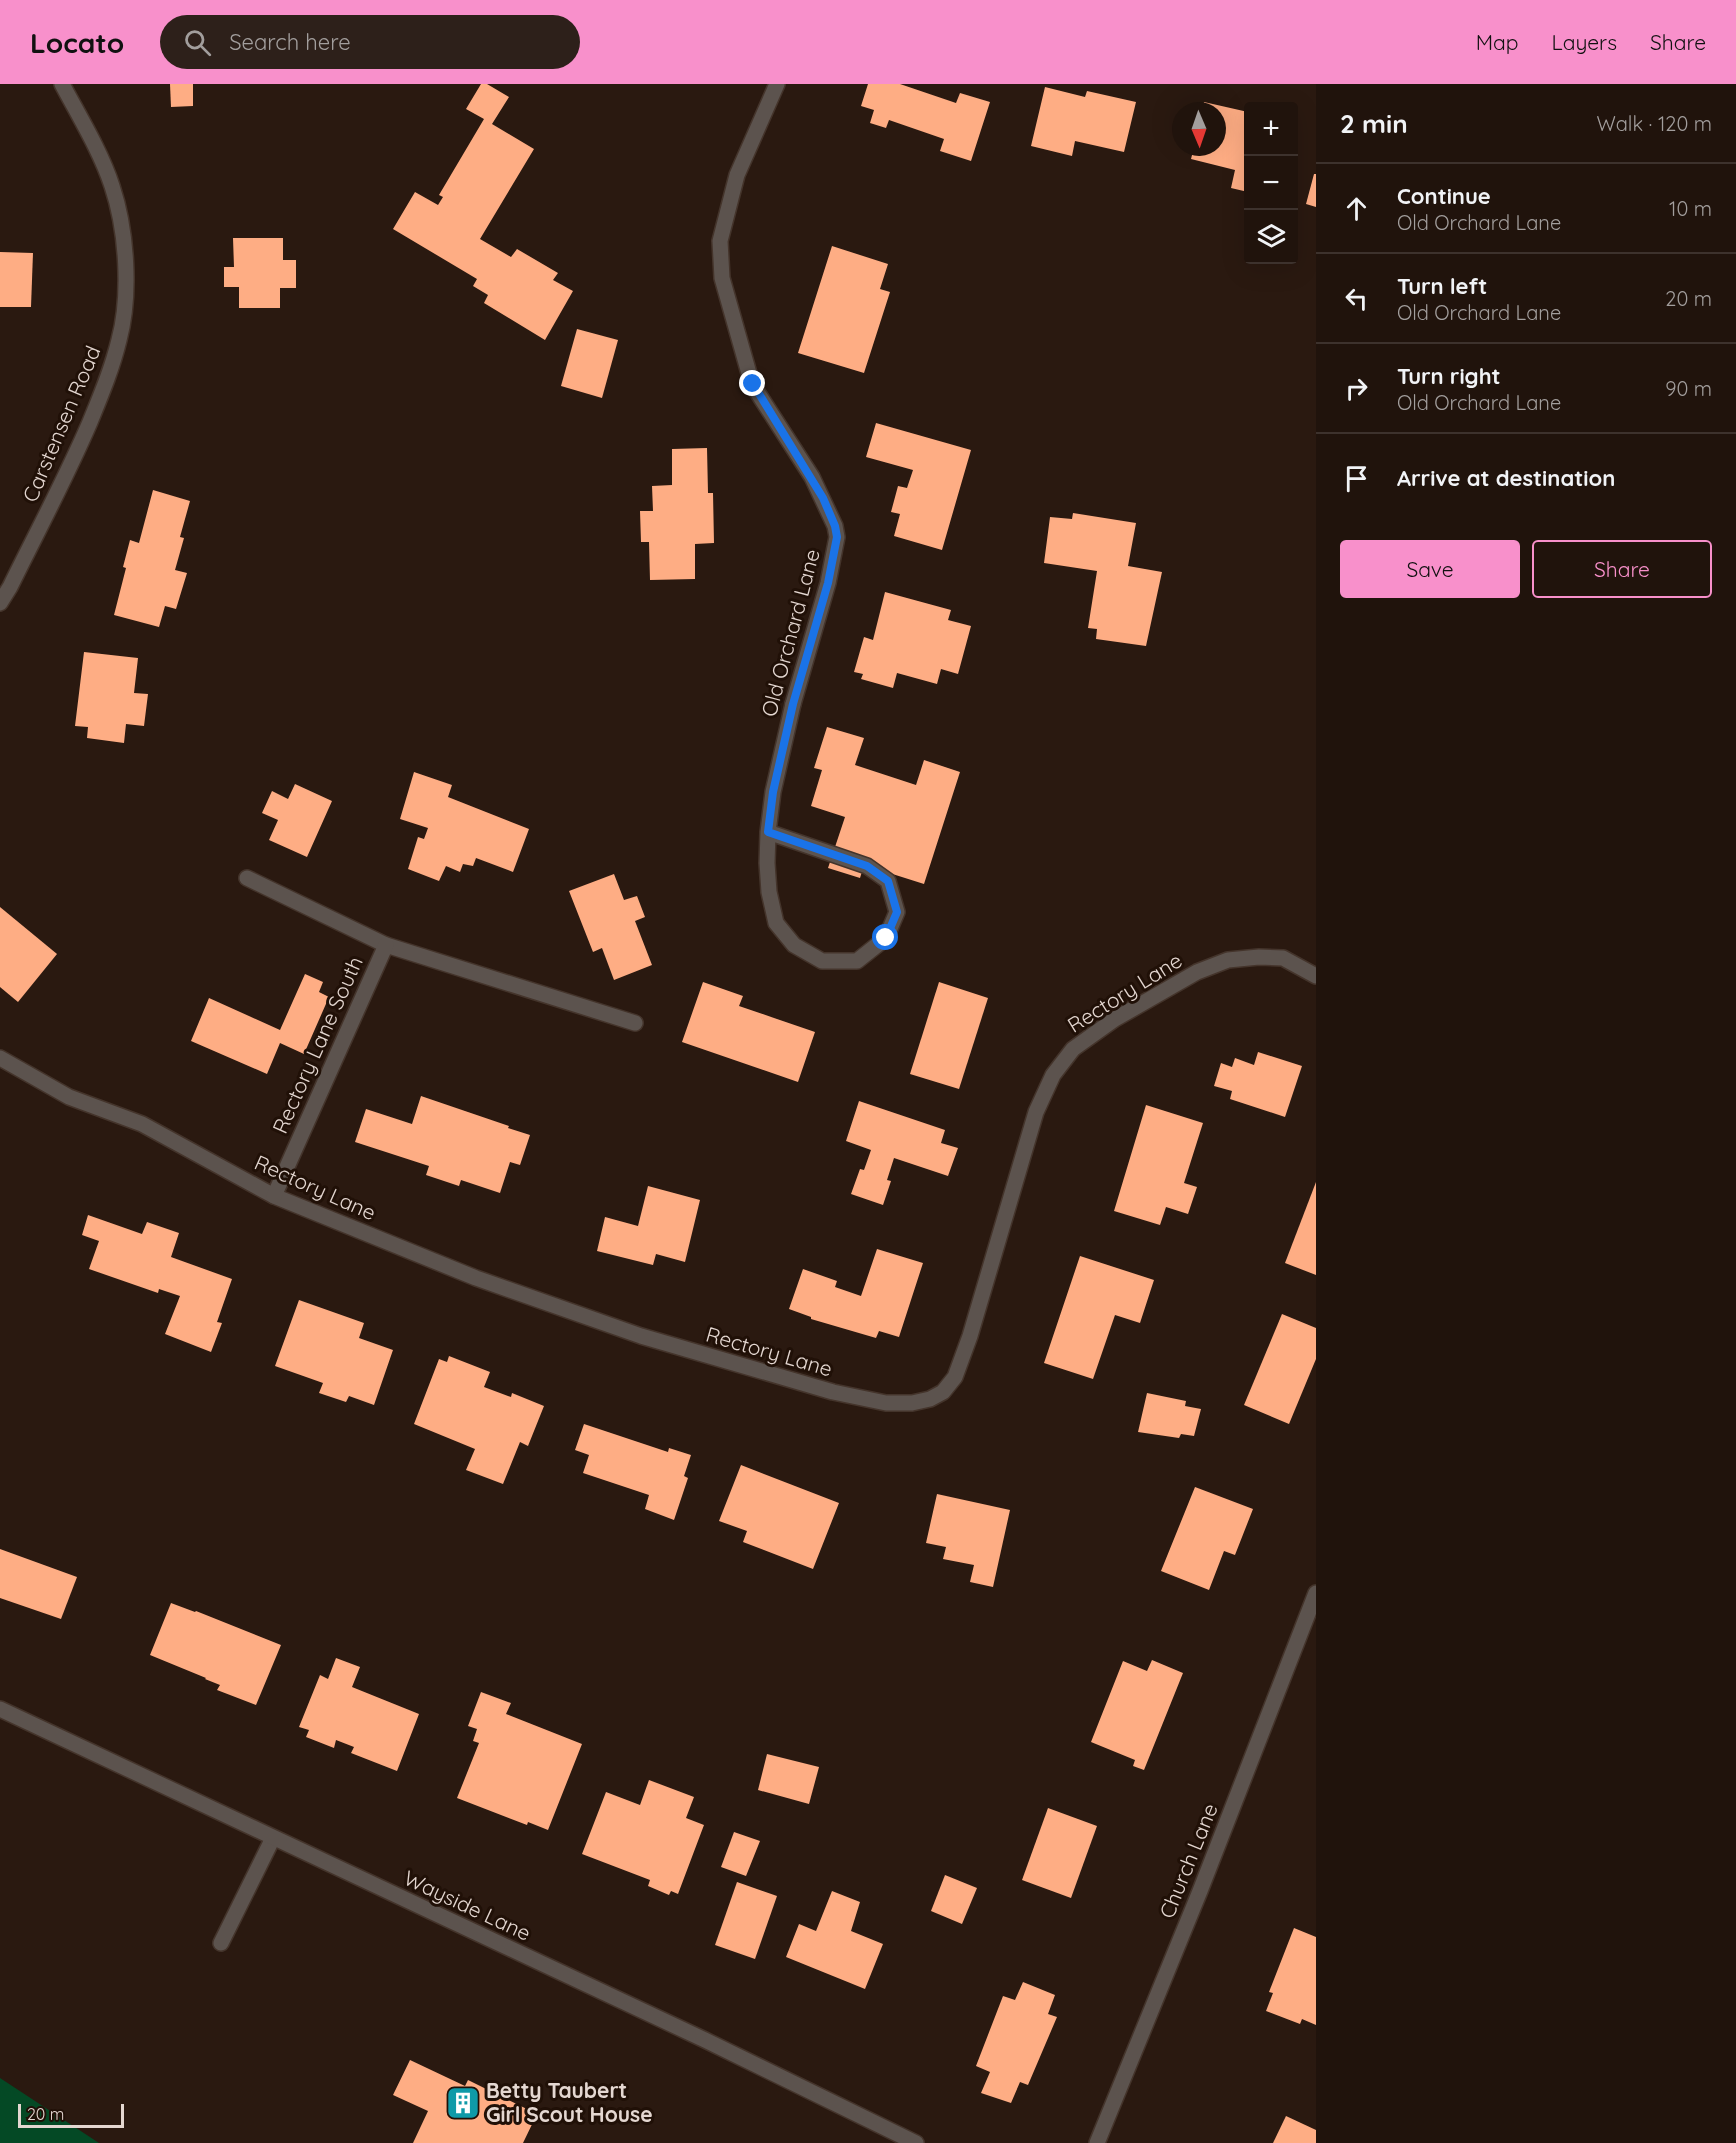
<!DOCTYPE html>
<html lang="en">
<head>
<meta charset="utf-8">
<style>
	:root { --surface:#20130c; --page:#2d201a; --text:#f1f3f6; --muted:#a29e9d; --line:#3d322d; --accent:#f890cb }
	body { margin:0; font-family:Quicksand,sans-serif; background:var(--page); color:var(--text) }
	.controls { position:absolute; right:18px; top:18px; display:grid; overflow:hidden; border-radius:6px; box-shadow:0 6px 24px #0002 }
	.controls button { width:54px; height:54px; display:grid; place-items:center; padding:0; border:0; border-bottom:2px solid var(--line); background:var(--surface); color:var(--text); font:30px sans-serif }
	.compass { position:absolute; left:1172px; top:18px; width:54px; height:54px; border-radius:50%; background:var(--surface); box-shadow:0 6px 24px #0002; rotate:178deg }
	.scale { position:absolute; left:18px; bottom:15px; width:106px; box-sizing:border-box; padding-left:6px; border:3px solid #e4d7d1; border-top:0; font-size:16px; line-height:21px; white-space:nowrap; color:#e4d7d1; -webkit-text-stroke:4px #201007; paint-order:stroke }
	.stop { position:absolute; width:18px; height:18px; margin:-14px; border:4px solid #1a73e8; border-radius:50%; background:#fff }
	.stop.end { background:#1a73e8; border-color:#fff; box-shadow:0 2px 6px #0008 }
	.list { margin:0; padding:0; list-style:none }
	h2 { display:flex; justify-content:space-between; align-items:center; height:78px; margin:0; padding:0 24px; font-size:26px }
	h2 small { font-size:20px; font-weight:400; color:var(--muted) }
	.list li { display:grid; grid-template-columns:39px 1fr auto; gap:18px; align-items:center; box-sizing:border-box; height:90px; padding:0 24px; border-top:2px solid var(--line) }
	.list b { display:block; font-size:22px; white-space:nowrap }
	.list p { margin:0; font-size:20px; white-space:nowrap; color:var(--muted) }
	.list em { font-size:20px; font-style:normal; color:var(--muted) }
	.actions { display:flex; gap:12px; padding:18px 24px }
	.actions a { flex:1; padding:14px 0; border:2px solid var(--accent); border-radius:6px; text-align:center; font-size:21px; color:var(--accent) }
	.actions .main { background:var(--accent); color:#111 }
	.icon { flex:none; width:33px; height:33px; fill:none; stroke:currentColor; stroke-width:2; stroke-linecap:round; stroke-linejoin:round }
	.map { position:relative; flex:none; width:1316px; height:2059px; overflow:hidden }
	header { display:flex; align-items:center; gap:36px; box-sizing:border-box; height:84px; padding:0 30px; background:var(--accent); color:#111 }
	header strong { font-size:28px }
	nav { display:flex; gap:33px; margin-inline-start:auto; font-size:21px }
	.search { width:420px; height:54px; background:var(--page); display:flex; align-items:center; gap:15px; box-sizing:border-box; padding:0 21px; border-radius:33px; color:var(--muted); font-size:22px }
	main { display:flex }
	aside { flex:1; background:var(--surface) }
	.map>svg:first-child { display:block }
	.green { fill:#044925 }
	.building { fill:#fead84 }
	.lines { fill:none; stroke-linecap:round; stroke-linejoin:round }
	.service-casing { stroke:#44342b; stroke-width:18 }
	.minor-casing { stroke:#44342b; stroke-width:18 }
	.tertiary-casing { stroke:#44342b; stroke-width:18 }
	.service { stroke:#5c534e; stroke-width:15 }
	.minor { stroke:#5c534e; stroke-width:15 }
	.tertiary { stroke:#5c534e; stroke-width:15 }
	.route { stroke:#1a73e8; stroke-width:8 }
	.labels { text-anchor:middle; stroke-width:6; stroke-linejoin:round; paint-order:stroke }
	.street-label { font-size:21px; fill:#e4d7d1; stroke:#201007 }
	.poi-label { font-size:21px; font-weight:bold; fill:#e4d7d1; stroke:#201007; text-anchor:start }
</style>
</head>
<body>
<header>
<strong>Locato</strong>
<div class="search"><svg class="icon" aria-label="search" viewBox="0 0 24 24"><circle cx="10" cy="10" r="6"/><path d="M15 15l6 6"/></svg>Search here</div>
<nav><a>Map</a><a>Layers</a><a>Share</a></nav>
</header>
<main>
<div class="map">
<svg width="1316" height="2059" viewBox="0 0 1316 2059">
	<rect width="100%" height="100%" fill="#2a1910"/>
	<polygon class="green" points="0,1994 99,2059 0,2059"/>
	<g class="building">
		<polygon points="170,0 193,0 193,22 171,23"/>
		<polygon points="481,0 487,0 509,13 492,40 534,65 480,155 511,173 517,165 558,189 553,196 573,207 545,256 484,219 488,211 473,202 477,195 393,145 415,108 438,121 443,113 439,111 484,35 466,25"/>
		<polygon points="868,0 900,0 956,19 960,9 990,18 971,77 940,67 944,55 889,36 886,44 870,39 874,26 861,22"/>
		<polygon points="1045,3 1085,13 1087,7 1136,18 1124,68 1075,57 1072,72 1031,62"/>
		<polygon points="1204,18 1248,28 1248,108 1231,104 1235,86 1191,75 1194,63 1217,63 1217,27 1202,27"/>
		<polygon points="1314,90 1316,90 1316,123 1306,120"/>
		<polygon points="233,154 283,154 283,176 296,176 296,204 280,204 280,224 239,224 239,203 224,203 224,183 234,183"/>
		<polygon points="832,162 888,180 880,205 890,208 864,289 798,269"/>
		<polygon points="0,168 33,169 31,223 0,223"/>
		<polygon points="577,245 618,256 602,314 561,302"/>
		<polygon points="876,339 971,366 942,466 894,452 900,430 891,428 898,402 907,404 913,386 866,373"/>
		<polygon points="707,364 708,409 713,409 714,459 695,460 695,495 650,496 649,458 641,458 640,427 653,427 652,402 672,401 672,365"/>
		<polygon points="153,406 190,417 180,453 184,454 175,486 187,489 176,525 165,522 159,543 114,531 126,484 123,483 130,456 139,459"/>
		<polygon points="1073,429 1136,439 1128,482 1162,488 1146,562 1096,555 1097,545 1088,544 1097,487 1044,479 1050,433 1072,435"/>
		<polygon points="885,508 951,526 948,536 971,542 958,590 941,585 937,600 897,589 893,604 861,595 863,590 854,588 864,553 873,556"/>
		<polygon points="84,568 138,574 134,609 148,610 144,642 126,640 124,659 87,654 88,643 75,642"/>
		<polygon points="827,643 864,654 855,681 916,701 924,676 960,688 924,800 864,781 860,794 828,784 845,733 811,722 822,686 814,684"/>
		<polygon points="414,688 452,701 448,713 529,745 513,788 476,774 473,782 463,780 460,788 446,782 439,797 408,785 418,753 424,755 428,744 400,735"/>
		<polygon points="295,700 332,717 307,773 269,756 278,736 262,729 272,707 288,715"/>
		<polygon points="614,790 624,816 637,812 645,833 635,837 652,881 614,896 602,864 593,868 569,807"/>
		<polygon points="0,823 57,870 18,918 0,903"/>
		<polygon points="305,890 323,898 319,908 329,913 304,970 280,959 267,990 191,957 209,914 280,946"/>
		<polygon points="703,898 743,912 739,922 815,948 798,998 682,958"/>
		<polygon points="939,898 988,914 959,1005 910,990"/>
		<polygon points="1258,968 1302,982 1285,1033 1230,1015 1232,1007 1214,1002 1221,979 1232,983 1235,974 1254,981"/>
		<polygon points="421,1012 509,1042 508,1044 530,1051 520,1081 510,1078 500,1109 461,1096 459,1102 426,1091 429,1082 355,1058 366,1025 412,1040"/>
		<polygon points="859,1017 945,1046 941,1059 958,1064 948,1092 894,1074 887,1096 891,1097 883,1121 851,1110 860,1085 864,1086 871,1066 846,1057"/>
		<polygon points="1146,1021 1203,1039 1184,1099 1197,1103 1188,1130 1166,1123 1160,1141 1114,1127"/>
		<polygon points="1316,1098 1316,1191 1285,1179"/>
		<polygon points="648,1102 700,1116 685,1178 656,1170 653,1181 597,1167 605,1133 638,1142"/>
		<polygon points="88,1131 142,1150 147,1138 179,1149 171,1173 232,1195 217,1238 222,1239 211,1268 165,1250 180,1212 159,1205 158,1209 89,1185 99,1157 82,1151"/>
		<polygon points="877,1165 923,1179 899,1253 879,1247 876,1254 811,1235 811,1233 789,1225 803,1185 837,1197 835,1203 861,1212"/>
		<polygon points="1080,1172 1154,1196 1140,1239 1115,1231 1093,1295 1044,1279"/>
		<polygon points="299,1216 364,1239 359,1254 393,1266 374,1321 349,1312 346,1318 319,1309 323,1299 275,1282"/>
		<polygon points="1282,1230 1316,1244 1316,1275 1289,1340 1244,1321"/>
		<polygon points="449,1272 490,1288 484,1303 511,1313 512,1309 544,1322 528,1362 520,1358 503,1400 466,1386 475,1365 414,1340 439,1275 447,1278"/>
		<polygon points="1147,1309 1186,1317 1185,1322 1201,1325 1194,1352 1181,1350 1179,1354 1138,1348"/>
		<polygon points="584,1340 668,1368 669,1364 691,1371 684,1392 688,1394 674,1436 645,1425 649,1411 583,1389 589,1371 575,1366"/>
		<polygon points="741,1381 839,1419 813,1485 743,1458 747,1447 719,1437"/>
		<polygon points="1195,1403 1253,1425 1235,1471 1224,1467 1209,1506 1161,1487"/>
		<polygon points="937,1410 1010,1426 993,1503 970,1498 974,1481 943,1475 946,1463 926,1459"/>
		<polygon points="0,1465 77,1493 61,1535 0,1514"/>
		<polygon points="171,1519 195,1528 196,1527 281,1561 256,1621 217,1606 220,1601 205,1595 206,1594 150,1571"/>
		<polygon points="336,1574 360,1583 352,1603 419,1630 397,1687 351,1669 354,1663 336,1656 334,1664 306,1653 309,1646 299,1643 320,1591 328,1595"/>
		<polygon points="1152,1576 1183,1589 1144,1686 1133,1682 1135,1676 1091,1658 1123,1577 1147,1587"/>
		<polygon points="481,1608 511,1619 506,1630 582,1660 548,1746 528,1738 527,1741 457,1714 479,1659 473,1657 477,1645 468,1642"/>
		<polygon points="767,1670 819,1683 809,1720 758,1706"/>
		<polygon points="649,1696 694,1713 686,1734 704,1741 678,1810 671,1807 669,1811 648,1802 650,1796 582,1770 606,1708 640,1721"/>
		<polygon points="1048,1724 1097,1742 1071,1814 1022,1796"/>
		<polygon points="734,1748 760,1757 746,1792 721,1783"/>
		<polygon points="945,1791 977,1804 962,1840 931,1827"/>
		<polygon points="737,1798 777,1812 755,1875 715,1861"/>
		<polygon points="832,1807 860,1818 851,1847 883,1860 865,1905 786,1873 799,1840 816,1847"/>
		<polygon points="1294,1844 1316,1853 1316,1941 1302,1935 1300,1940 1266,1927 1273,1909 1269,1908"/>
		<polygon points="1023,1898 1055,1911 1048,1930 1057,1933 1028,2001 1020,1998 1011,2019 981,2009 990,1988 976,1982 1003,1912 1015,1916"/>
		<polygon points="410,1976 465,2002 468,1996 537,2030 523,2059 413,2059 428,2027 393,2011"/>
		<polygon points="1286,2032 1316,2046 1316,2059 1273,2059"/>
	</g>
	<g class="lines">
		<defs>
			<g id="service">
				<polyline points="768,748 867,782 888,797 897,828 886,854 857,877 822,877 794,861 776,839 769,808 767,779 768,748 773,708 793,620"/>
				<polyline points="221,1859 273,1754"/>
			</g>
			<g id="minor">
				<polyline points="777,0 737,91 720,157 722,194 752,300 812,393 835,442 837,453 828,499 793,620"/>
				<path d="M0,519L10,503C37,448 66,394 90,338C101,311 112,285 119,256C131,211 127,147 112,102C101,68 79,32 62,0"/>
				<polyline points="247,794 386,861 635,939"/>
				<polyline points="0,974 69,1013 142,1040 274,1112 476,1194 641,1252 833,1308 886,1319 912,1319 930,1315 943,1308 955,1293 970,1252 1036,1028 1053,991 1073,965 1115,935 1143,919 1197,888 1228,876 1259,873 1283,874 1316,892"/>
				<polyline points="274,1112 386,861"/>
				<polyline points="0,1625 705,1956 916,2059"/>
			</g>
			<polyline id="tertiary" points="1097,2059 1200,1807 1316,1509"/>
		</defs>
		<use href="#service" class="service-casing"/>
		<use href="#minor" class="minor-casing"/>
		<use href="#tertiary" class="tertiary-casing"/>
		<use href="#service" class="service"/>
		<use href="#minor" class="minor"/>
		<use href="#tertiary" class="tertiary"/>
	</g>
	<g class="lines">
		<polyline class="route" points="753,300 823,414 835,442 837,453 828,499 793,620 773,708 768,748 867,782 888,797 897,828 886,854"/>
	</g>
	<defs>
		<symbol id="building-square" viewBox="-11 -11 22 22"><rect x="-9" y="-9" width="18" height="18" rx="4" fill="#0f9aa8" stroke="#201007"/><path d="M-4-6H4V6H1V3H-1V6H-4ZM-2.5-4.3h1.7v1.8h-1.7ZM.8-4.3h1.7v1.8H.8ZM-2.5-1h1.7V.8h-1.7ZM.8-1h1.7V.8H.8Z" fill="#fff"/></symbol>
	</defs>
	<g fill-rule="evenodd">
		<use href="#building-square" x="444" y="2000" width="38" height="38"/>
	</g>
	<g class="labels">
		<g class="street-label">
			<text transform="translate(62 340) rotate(-67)" y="7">Carstensen Road</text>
			<text transform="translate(791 549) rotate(-75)" y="7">Old Orchard Lane</text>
			<text transform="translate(1125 909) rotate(-32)" y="7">Rectory Lane</text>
			<text transform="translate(318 961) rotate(-66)" y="7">Rectory Lane South</text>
			<text transform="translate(315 1104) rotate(24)" y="7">Rectory Lane</text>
			<text transform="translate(769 1268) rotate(16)" y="7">Rectory Lane</text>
			<text transform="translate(1189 1777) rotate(-68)" y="7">Church Lane</text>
			<text transform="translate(467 1822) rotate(25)" y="7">Wayside Lane</text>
		</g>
		<g class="poi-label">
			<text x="486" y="2014">Betty Taubert<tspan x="486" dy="24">Girl Scout House</tspan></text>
		</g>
	</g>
</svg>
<div class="controls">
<button>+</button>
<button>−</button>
<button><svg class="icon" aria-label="layers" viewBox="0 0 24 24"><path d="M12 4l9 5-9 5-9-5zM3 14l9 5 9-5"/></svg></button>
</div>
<svg class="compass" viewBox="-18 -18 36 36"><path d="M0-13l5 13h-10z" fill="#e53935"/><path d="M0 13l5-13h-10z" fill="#a29e9d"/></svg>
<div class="scale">20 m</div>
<div class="stop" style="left:886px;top:854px"></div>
<div class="stop end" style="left:753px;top:300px"></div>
</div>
<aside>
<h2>2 min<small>Walk · 120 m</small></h2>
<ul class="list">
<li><svg class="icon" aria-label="ahead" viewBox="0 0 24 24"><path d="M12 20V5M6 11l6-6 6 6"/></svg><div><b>Continue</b><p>Old Orchard Lane</p></div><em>10 m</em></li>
<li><svg class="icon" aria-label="left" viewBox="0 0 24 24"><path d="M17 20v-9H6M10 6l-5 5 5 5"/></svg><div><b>Turn left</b><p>Old Orchard Lane</p></div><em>20 m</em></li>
<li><svg class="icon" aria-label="right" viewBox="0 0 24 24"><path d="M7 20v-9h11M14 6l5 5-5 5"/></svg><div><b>Turn right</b><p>Old Orchard Lane</p></div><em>90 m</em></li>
<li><svg class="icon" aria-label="arrive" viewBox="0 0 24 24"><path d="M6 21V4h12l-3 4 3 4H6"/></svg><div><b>Arrive at destination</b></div></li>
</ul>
<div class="actions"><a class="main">Save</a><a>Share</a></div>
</aside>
</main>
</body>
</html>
